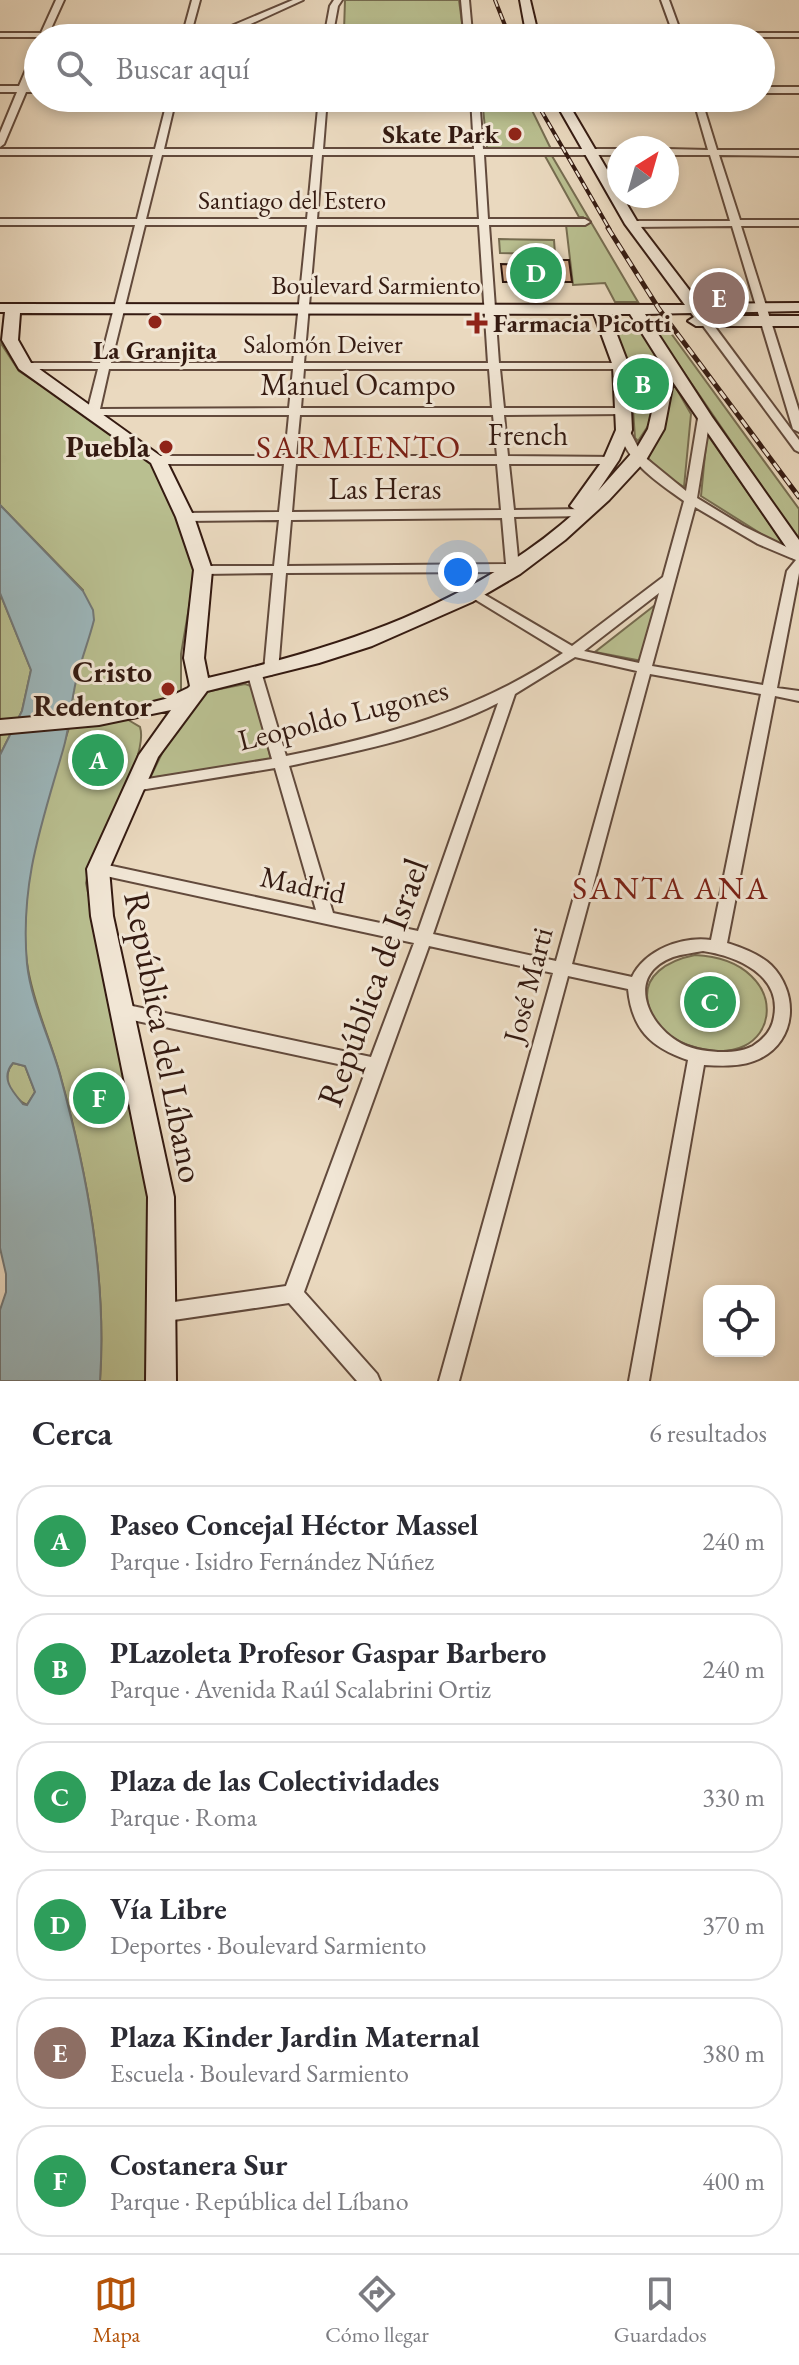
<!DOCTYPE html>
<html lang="es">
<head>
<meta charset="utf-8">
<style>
	:root { --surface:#fff; --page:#f2f2f3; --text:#2b2b33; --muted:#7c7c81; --line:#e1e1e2; --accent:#b45309 }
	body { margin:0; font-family:"EB Garamond",serif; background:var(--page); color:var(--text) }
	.controls { position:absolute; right:24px; bottom:24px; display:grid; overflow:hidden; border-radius:16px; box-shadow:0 4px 12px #0003 }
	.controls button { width:72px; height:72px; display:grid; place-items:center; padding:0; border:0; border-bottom:2px solid var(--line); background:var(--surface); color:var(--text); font:40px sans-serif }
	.compass { position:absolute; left:607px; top:136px; width:72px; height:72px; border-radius:50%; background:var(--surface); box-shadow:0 4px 12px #0003; rotate:37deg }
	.you { position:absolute; left:458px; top:572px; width:28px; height:28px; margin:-20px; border:6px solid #fff; border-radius:50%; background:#1a73e8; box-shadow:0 0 0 12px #1a73e833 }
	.badge { display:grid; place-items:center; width:52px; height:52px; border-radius:50%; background:var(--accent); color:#fff; font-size:26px; font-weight:700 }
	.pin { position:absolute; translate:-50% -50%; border:4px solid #fff; box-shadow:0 2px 8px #0006 }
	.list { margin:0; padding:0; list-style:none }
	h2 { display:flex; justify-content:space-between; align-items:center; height:104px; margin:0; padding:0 32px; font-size:34px }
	h2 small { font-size:26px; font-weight:400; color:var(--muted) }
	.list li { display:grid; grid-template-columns:52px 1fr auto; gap:24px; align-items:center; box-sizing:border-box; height:112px; margin:0 16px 16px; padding:0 16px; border:2px solid var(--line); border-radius:32px }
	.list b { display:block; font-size:30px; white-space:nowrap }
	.list p { margin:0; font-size:26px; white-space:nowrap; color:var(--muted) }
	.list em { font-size:26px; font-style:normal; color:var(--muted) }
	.icon { flex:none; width:44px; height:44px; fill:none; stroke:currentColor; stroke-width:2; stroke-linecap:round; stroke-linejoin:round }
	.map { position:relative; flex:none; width:799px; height:1381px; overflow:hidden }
	.search { position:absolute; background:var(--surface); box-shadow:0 4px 12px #0003; left:24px; right:24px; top:24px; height:88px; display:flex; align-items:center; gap:20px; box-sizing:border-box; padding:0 28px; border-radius:44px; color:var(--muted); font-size:30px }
	.sheet { height:872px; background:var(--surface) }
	nav { display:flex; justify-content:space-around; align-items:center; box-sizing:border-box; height:112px; border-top:2px solid var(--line); background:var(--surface); font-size:22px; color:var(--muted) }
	nav a { display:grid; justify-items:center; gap:4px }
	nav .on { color:var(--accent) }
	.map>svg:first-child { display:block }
	.green { fill:#b9bf90; stroke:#766c50; stroke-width:2 }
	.water { fill:#9cb7bc; stroke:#727878; stroke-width:2; fill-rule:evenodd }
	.building { fill:#deb08d; stroke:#341a11; stroke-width:2 }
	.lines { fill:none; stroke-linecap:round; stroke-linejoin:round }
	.street-casing { stroke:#624a3c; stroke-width:4 }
	.secondary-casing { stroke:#341a11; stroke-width:4 }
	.street { fill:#f1e6d5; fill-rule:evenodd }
	.secondary { fill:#f1e6d5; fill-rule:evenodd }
	.rail-far1-casing { stroke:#341a11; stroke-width:4 }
	.rail-casing { stroke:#341a11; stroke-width:5 }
	.rail-far1 { stroke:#f1e6d5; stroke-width:2; stroke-dasharray:7; stroke-linecap:butt }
	.rail { stroke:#f1e6d5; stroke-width:3; stroke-dasharray:9; stroke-linecap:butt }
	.poi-dot { fill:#8f2418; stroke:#f1e6d5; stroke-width:3 }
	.labels { text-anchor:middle; stroke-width:6; stroke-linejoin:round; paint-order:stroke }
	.far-poi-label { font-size:26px; font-weight:bold; fill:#341a11; stroke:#f1e6d5; text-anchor:end }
	.far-street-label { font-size:26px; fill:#341a11; stroke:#f1e6d5 }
	.street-label { font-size:30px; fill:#341a11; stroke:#f1e6d5 }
	.poi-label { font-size:30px; font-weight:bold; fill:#341a11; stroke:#f1e6d5; text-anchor:end }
	.neighbourhood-label { font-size:32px; letter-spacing:2px; fill:#7a1f14; stroke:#f1e6d5 }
	.near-street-label { font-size:36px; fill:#341a11; stroke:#f1e6d5 }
</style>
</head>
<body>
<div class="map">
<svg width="799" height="1381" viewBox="0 0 799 1381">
	<rect width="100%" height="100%" fill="#ead9bf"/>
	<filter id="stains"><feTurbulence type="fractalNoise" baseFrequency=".0025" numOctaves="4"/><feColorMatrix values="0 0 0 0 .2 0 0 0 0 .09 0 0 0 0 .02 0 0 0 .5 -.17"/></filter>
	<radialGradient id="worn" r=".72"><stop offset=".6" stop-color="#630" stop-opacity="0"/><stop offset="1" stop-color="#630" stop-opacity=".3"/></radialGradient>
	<g class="green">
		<polygon points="345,0 459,0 463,30 344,31"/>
		<polygon points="482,98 526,98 551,149 487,148"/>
		<polygon points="545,156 552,156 638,302 615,302 605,283 573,285 566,225 586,224 583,217 579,217"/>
		<polygon points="499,239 554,240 555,254 500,253"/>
		<polygon points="617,324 638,324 658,356 652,420 638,441 635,438 630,366 612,327"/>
		<polygon points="655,330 670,332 799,509 799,541"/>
		<polygon points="0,342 19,371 109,430 154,465 178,516 195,572 181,654 181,694 133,709 70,716 83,590 0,505"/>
		<polygon points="672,381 691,414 684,487 660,472 647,457 665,426"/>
		<polygon points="707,434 783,543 782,544 777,544 701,496"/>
		<polygon points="0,593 31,670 22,711 0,755"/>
		<polygon points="655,605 642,661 595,652"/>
		<polygon points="245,684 254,687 271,760 150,778 167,743 205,692"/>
		<path d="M125,718L140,727C150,759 92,843 86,883L149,1188L150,1381H100C107,1278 87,1173 60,1074C50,1039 34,1005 28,969C14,887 45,802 70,725Z"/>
		<path d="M695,955C799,960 784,1079 688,1045C671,1039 654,1025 649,1007C639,975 670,960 695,955Z"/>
		<path d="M13,1063L25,1066L35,1092L27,1105C11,1097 0,1078 13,1063Z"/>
	</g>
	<path class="water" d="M0,505L83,591L93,610L94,620C88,644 78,667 74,691C70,711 69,730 63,750C41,826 20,883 27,964C31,1002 50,1038 60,1075C87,1174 107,1278 100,1381H0V1310L6,1292V1274L0,1248V755L22,711L31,670L0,593ZM13,1063L25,1066L35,1092L27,1105L23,1104C12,1091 0,1078 13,1063Z"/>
	<polygon class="building" points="528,260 569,260 572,282 503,282 501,264 529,265"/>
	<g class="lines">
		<defs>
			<g id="street">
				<polygon points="56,0 64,0 49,33 183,33 192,0 200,0 191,33 225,33 229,27 293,0 303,0 233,32 325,33 330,6 334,0 342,0 338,6 333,33 464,33 461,0 469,0 472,33 673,33 661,0 669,0 681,33 799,33 799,37 0,37 0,33 41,33"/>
				<polygon points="38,49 38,61 28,86 38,86 38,92 26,92 4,144 0,147 0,133 17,92 0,92 0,86 19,86 34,51"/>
				<rect x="761" y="87" width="38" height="6"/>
				<path d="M168,98H176L164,149H314L319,98H327L323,149H474L471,98H479L483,149H619V155H484L488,219H585L590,222L585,225H489L499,363H621L626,366L621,369H500L504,408H624L630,411L624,414L504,415L508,456L615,457V463L611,464H509L514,510L586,509L592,513L590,516L514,517L519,568L513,572L286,573L278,671L271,675L266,674L264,671L273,573L203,574L197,570L203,566H274L279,520L185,521L179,517L185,513L279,512L284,464H158L152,460L158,456H285L289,415H93L87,412L98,369H25L20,366L25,363H100L135,225H0V219H137L153,155H0V149H155ZM162,155H313L307,219H146ZM322,155H475L479,219H317ZM145,225H307L293,363H111ZM316,225H479L488,363H304ZM109,369H293L289,408L100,409ZM304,369H489L492,408H301ZM300,415H493L497,456H296ZM296,464H497L501,510L292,512ZM502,518L506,564L287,566L291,520Z"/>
				<polygon points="693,98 701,98 717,150 799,150 799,156 719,155 740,220 799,220 799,226 741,226 799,411 799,432 793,429 732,226 632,227 627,224 632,221 730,221 710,155 667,155 667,149 708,150"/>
				<polygon points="705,318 709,319 799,440 799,452 795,450 701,323 700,321"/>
				<path d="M704,415L710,418L697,498L743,526L799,553V573L777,688L799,691V701L775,696L727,943C743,948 759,954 771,965C799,993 797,1041 759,1059C742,1067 723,1066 704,1065L649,1381H629L688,1060C650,1047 632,1029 628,989L568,976L459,1381H439L553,973L429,946L304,1292L377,1374L380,1381H357L289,1303L160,1322L153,1319L150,1313L153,1307L160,1304L286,1286L366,1070L123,1018L117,1016L115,1011L117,1006L123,1004L371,1057L414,943L92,873L90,869L92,865L98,863L316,910L275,768L134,791L127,786L129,782L272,759L248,675L250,672L255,671L262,675L286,756C385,736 479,710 563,653L468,595L470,592H480L572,646L663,577L684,501C656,481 629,464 618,430L624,427L628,428L642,455L686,491L698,418ZM695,507L758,544L796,560L787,571L763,685L652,666ZM659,593L639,663L584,651ZM575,657L637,671L556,961L433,934L515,694ZM650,674L761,694L711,940C682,936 645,950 632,977L572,964ZM498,703L418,931L333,913L289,766C359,751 434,736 498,703ZM703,951C737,956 782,975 774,1017C772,1030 764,1039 753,1046C741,1052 731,1052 718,1052C704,1051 689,1049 677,1041C645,1021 627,974 673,957C682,954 693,953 703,951Z"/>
			</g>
			<g id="secondary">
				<polygon points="520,0 530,0 539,38 527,38"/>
				<path d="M553,98H565L619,190V196H622L638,223L700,304L799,303V311L706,313V316H799V326H696L688,321L694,317L691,313L645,314L712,417L799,540V558L793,557L673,382L664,429L646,460L609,500L565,540L520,574L472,602L372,646L319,663L207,691L158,757L109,869L113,916L174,1197L176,1381H146L148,1197L91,916L87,869L139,755L171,710L99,725L0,734V720L125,709L165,699L188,688L190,686L184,658L194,570L176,517L151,463L19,369L2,340L5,312H0V304L685,305L625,224ZM20,313L594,314L613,366L616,430L603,460L570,506L577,511C472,605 343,647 208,678L204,658L212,570L194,517L166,460L31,363L18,340ZM609,314H630L659,360L654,403L648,429L638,446L598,491L619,460L632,430L629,366Z"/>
			</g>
		</defs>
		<use href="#street" class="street-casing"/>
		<use href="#secondary" class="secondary-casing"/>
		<use href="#street" class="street"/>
		<use href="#secondary" class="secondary"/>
		<defs>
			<g id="rail-far1">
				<polyline points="495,0 510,38"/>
				<polyline points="534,98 610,230"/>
			</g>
			<polyline id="rail" points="608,228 659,309 799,497"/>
		</defs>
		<use href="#rail-far1" class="rail-far1-casing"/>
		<use href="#rail" class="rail-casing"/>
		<use href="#rail-far1" class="rail-far1"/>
		<use href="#rail" class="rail"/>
	</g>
	<g class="poi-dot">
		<circle cx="515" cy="134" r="8"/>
		<circle cx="155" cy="322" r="8"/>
		<path d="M473 311h8v8h8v8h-8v8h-8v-8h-8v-8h8z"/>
		<circle cx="166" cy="447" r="8"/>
		<circle cx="168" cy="689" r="8"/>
	</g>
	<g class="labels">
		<g class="far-poi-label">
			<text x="499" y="143">Skate Park</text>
			<text x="493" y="332" text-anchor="start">Farmacia Picotti</text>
			<text x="155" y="359" text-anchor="middle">La Granjita</text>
		</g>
		<g class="far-street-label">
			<text x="292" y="209">Santiago del Estero</text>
			<text x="376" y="294">Boulevard Sarmiento</text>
			<text x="323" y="353">Salomón Deiver</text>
		</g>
		<g class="street-label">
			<text x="358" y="395">Manuel Ocampo</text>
			<text x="528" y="445">French</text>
			<text x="385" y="499">Las Heras</text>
			<text transform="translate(343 715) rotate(-14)" y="10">Leopoldo Lugones</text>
			<text transform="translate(303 885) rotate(12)" y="10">Madrid</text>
			<text transform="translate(528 985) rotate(-75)" y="10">José Marti</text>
		</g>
		<g class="poi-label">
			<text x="150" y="457">Puebla</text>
			<text x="152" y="682">Cristo<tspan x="152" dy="34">Redentor</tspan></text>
		</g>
		<g class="neighbourhood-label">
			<text x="359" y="458">SARMIENTO</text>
			<text x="671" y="899">SANTA ANA</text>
		</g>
		<g class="near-street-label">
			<text transform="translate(372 982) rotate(-70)" y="13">República de Israel</text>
			<text transform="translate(165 1037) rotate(79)" y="13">República del Líbano</text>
		</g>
	</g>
	<rect width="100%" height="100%" filter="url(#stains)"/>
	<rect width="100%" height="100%" fill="url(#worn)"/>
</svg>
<div class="controls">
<button><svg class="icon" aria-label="locate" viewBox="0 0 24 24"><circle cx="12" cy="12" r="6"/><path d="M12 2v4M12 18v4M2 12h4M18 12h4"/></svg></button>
</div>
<svg class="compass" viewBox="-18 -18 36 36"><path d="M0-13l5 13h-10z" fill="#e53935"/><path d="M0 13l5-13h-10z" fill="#7c7c81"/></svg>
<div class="you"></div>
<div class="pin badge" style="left:98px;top:760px;background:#2e9e5b">A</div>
<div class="pin badge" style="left:643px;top:384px;background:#2e9e5b">B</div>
<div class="pin badge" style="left:710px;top:1002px;background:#2e9e5b">C</div>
<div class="pin badge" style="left:536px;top:273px;background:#2e9e5b">D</div>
<div class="pin badge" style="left:719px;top:298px;background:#8d6e63">E</div>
<div class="pin badge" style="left:99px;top:1098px;background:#2e9e5b">F</div>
<div class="search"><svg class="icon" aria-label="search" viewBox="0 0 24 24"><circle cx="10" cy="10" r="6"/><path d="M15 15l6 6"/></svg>Buscar aquí</div>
</div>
<section class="sheet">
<h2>Cerca<small>6 resultados</small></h2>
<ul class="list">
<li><span class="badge" style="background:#2e9e5b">A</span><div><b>Paseo Concejal Héctor Massel</b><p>Parque · Isidro Fernández Núñez</p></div><em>240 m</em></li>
<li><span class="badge" style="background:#2e9e5b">B</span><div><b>PLazoleta Profesor Gaspar Barbero</b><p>Parque · Avenida Raúl Scalabrini Ortiz</p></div><em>240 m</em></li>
<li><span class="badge" style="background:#2e9e5b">C</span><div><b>Plaza de las Colectividades</b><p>Parque · Roma</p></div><em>330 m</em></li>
<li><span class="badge" style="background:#2e9e5b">D</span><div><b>Vía Libre</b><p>Deportes · Boulevard Sarmiento</p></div><em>370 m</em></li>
<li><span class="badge" style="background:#8d6e63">E</span><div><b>Plaza Kinder Jardin Maternal</b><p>Escuela · Boulevard Sarmiento</p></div><em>380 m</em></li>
<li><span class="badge" style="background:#2e9e5b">F</span><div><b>Costanera Sur</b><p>Parque · República del Líbano</p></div><em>400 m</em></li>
</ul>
</section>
<nav>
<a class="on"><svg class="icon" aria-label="map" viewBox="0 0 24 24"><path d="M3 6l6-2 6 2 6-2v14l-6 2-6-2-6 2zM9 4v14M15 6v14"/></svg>Mapa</a>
<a><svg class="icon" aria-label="directions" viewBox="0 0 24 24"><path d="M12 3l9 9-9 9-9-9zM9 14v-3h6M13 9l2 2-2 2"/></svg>Cómo llegar</a>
<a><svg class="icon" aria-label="saved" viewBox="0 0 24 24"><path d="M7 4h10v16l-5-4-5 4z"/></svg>Guardados</a>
</nav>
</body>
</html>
